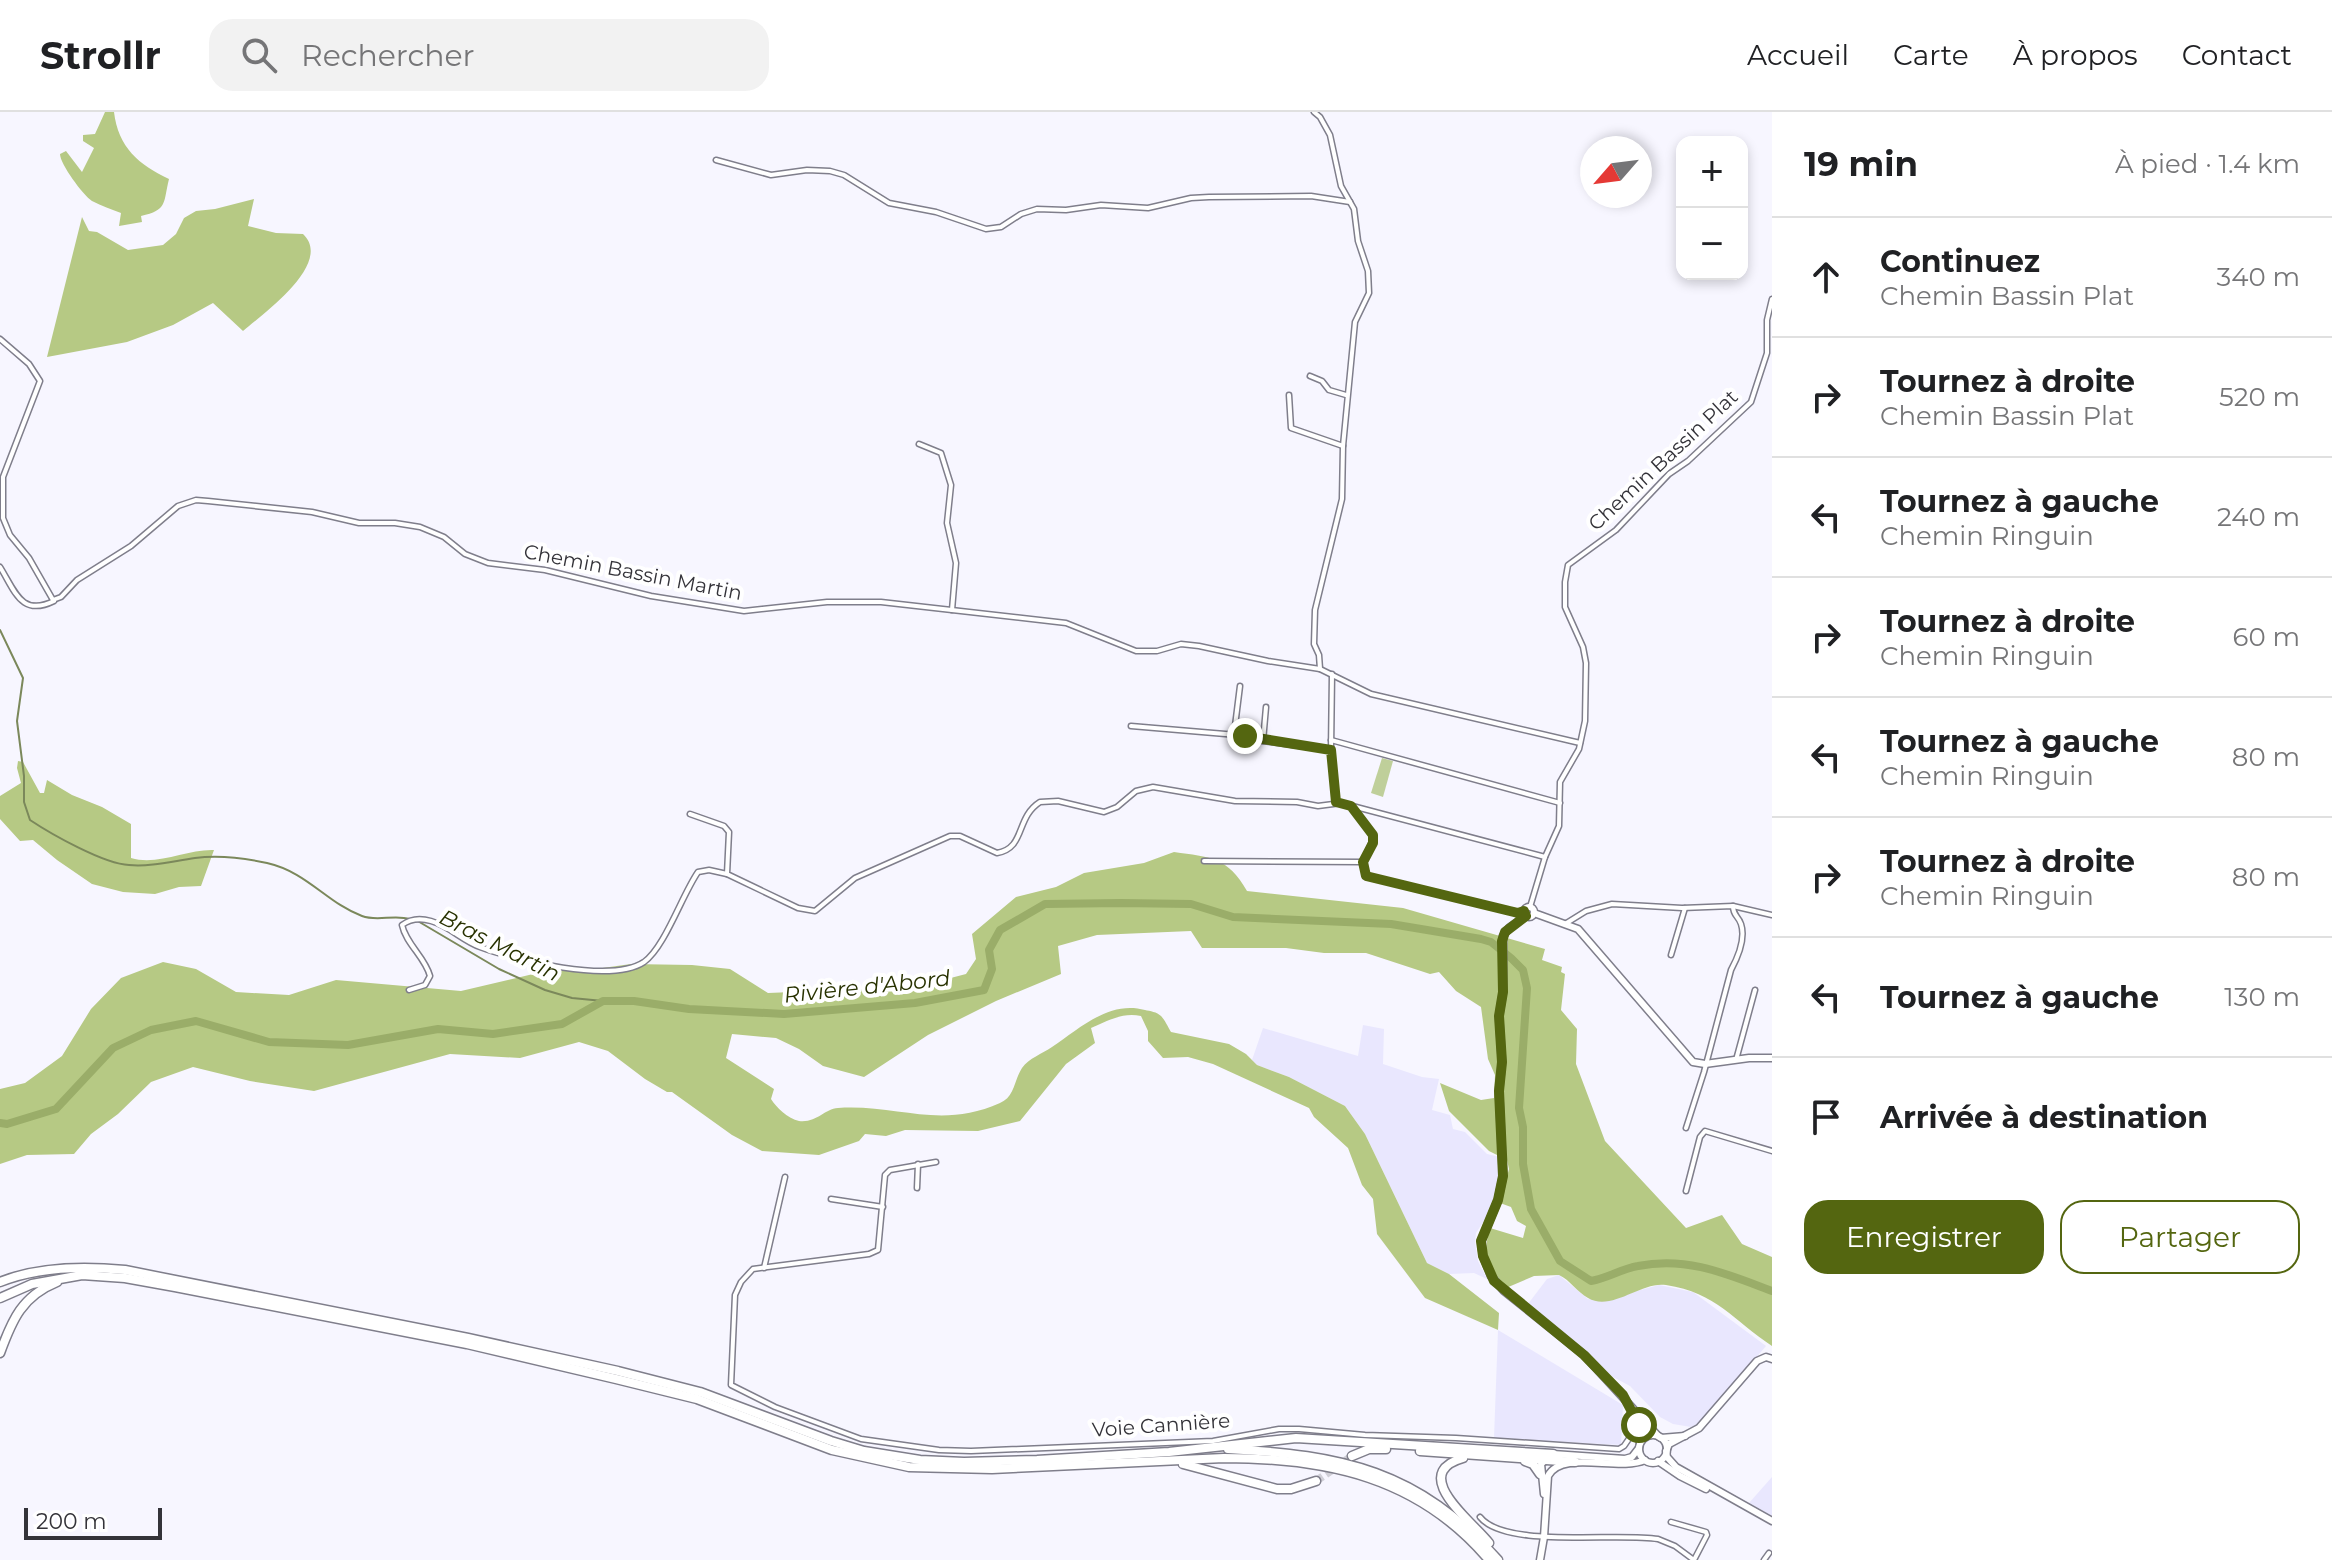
<!DOCTYPE html>
<html lang="fr">
<head>
<meta charset="utf-8">
<style>
	:root { --surface:#fff; --page:#f2f2f2; --text:#202124; --muted:#757577; --line:#e0e0e0; --accent:#546610 }
	body { margin:0; font-family:Montserrat,sans-serif; background:var(--page); color:var(--text) }
	.controls { position:absolute; right:24px; top:24px; display:grid; overflow:hidden; border-radius:16px; box-shadow:0 4px 12px #0003 }
	.controls button { width:72px; height:72px; display:grid; place-items:center; padding:0; border:0; border-bottom:2px solid var(--line); background:var(--surface); color:var(--text); font:40px sans-serif }
	.compass { position:absolute; left:1580px; top:24px; width:72px; height:72px; border-radius:50%; background:var(--surface); box-shadow:0 4px 12px #0003; rotate:242deg }
	.scale { position:absolute; left:24px; bottom:20px; width:138px; box-sizing:border-box; padding-left:8px; border:4px solid #343339; border-top:0; font-size:22px; line-height:28px; white-space:nowrap; color:#343339; -webkit-text-stroke:6px #fff; paint-order:stroke }
	.stop { position:absolute; width:24px; height:24px; margin:-18px; border:6px solid #546610; border-radius:50%; background:#fff }
	.stop.end { background:#546610; border-color:#fff; box-shadow:0 2px 8px #0008 }
	.list { margin:0; padding:0; list-style:none }
	h2 { display:flex; justify-content:space-between; align-items:center; height:104px; margin:0; padding:0 32px; font-size:34px }
	h2 small { font-size:26px; font-weight:400; color:var(--muted) }
	.list li { display:grid; grid-template-columns:52px 1fr auto; gap:24px; align-items:center; box-sizing:border-box; height:120px; padding:0 32px; border-top:2px solid var(--line) }
	.list b { display:block; font-size:30px; white-space:nowrap }
	.list p { margin:0; font-size:26px; white-space:nowrap; color:var(--muted) }
	.list em { font-size:26px; font-style:normal; color:var(--muted) }
	.actions { display:flex; gap:16px; padding:24px 32px }
	.actions a { flex:1; padding:18px 0; border:2px solid var(--accent); border-radius:24px; text-align:center; font-size:28px; color:var(--accent) }
	.actions .main { background:var(--accent); color:#fff }
	.icon { flex:none; width:44px; height:44px; fill:none; stroke:currentColor; stroke-width:2; stroke-linecap:round; stroke-linejoin:round }
	.map { position:relative; flex:none; width:1772px; height:1448px; overflow:hidden }
	header { display:flex; align-items:center; gap:48px; box-sizing:border-box; height:112px; padding:0 40px; background:var(--surface); border-bottom:2px solid var(--line) }
	header strong { font-size:38px }
	nav { display:flex; gap:44px; margin-inline-start:auto; font-size:28px }
	.search { width:560px; height:72px; background:var(--page); display:flex; align-items:center; gap:20px; box-sizing:border-box; padding:0 28px; border-radius:24px; color:var(--muted); font-size:30px }
	main { display:flex }
	aside { flex:1; background:var(--surface) }
	.map>svg:first-child { display:block }
	.built { fill:#e9e7fe }
	.green { fill:#bfcf9a }
	.forest { fill:#b6c984 }
	.lines { fill:none; stroke-linecap:round; stroke-linejoin:round }
	.stream { stroke:#7b885b; stroke-width:2 }
	.river { stroke:#9aad69; stroke-width:8 }
	.highway-tunnel { stroke:#d0cfd7; stroke-width:8; stroke-dasharray:8 4; stroke-linecap:butt }
	.street-casing { stroke:#7f7e8b; stroke-width:7 }
	.secondary-casing { stroke:#7f7e8b; stroke-width:9 }
	.highway-casing { stroke:#7f7e8b; stroke-width:11 }
	.street { stroke:#fff; stroke-width:4 }
	.secondary { stroke:#fff; stroke-width:6 }
	.highway { stroke:#fff; stroke-width:8 }
	.route { stroke:#546610; stroke-width:10 }
	.labels { text-anchor:middle; stroke-width:8; stroke-linejoin:round; paint-order:stroke }
	.street-label { font-size:20px; fill:#343339; stroke:#fff }
	.water-label { font-size:22px; font-style:italic; fill:#283200; stroke:#fff }
</style>
</head>
<body>
<header>
<strong>Strollr</strong>
<div class="search"><svg class="icon" aria-label="search" viewBox="0 0 24 24"><circle cx="10" cy="10" r="6"/><path d="M15 15l6 6"/></svg>Rechercher</div>
<nav><a>Accueil</a><a>Carte</a><a>À propos</a><a>Contact</a></nav>
</header>
<main>
<div class="map">
<svg width="1772" height="1448" viewBox="0 0 1772 1448">
	<rect width="100%" height="100%" fill="#f7f6ff"/>
	<g class="built">
		<polygon points="1363,913 1384,917 1383,952 1422,965 1439,967 1432,998 1450,1003 1453,1017 1465,1020 1487,1042 1500,1045 1497,1080 1491,1098 1476,1121 1475,1130 1478,1149 1487,1167 1474,1161 1449,1162 1427,1151 1365,1022 1345,994 1289,965 1257,953 1252,948 1263,916 1358,944"/>
		<polygon points="1559,1163 1588,1187 1629,1181 1659,1173 1693,1180 1766,1234 1699,1312 1691,1315 1673,1312 1660,1305 1630,1274 1613,1265 1579,1234 1528,1192 1547,1167"/>
		<polygon points="1498,1218 1623,1293 1621,1333 1494,1326"/>
		<polygon points="1772,1365 1772,1404 1749,1391"/>
	</g>
	<polygon class="green" points="1382,646 1393,649 1383,685 1371,681"/>
	<g class="forest">
		<path d="M105,0H114C118,35 139,53 169,67C163,91 168,98 141,104L142,110L119,114L121,101C111,97 102,94 92,89C83,83 60,52 60,42L66,39L82,60L94,36L83,29V23L95,22Z"/>
		<path d="M254,87L248,114L276,121L303,122C334,151 263,202 243,219L213,191L173,213L127,230L47,245L82,105L89,119L97,120L128,138L163,133L176,122L184,106L196,99L215,97Z"/>
		<path d="M18,649L23,650L40,681H44L47,668L72,683L102,695L131,712V746C158,754 187,737 214,738L201,774L179,775L155,782L123,780L92,772L57,748L33,728L20,729L0,707V684L21,671L17,656Z"/>
		<path d="M1174,740C1210,745 1228,745 1247,779L1403,796L1545,837L1542,848L1562,855L1561,860L1565,862L1561,898L1577,917L1576,952L1605,1029L1686,1116L1722,1103L1742,1132L1772,1145V1234C1733,1208 1717,1181 1666,1173C1641,1169 1612,1200 1588,1186C1577,1180 1570,1168 1559,1163L1534,1164L1506,1176C1489,1158 1482,1140 1490,1116L1523,1126L1526,1114L1517,1109L1511,1095L1500,1091L1509,1057L1507,1048L1489,1039L1449,999L1440,971L1481,988L1494,986L1495,963L1488,947L1481,895L1456,879L1439,860L1430,862L1366,841H1324L1286,836H1202L1191,819L1097,823L1058,834L1061,862L996,889L928,923L864,965L823,954L799,937L776,926L732,922L726,946L774,977L771,987C776,995 788,1007 799,1009C817,1011 824,997 838,996C897,992 940,1018 1000,991C1015,985 1014,968 1022,956C1029,946 1042,942 1052,935C1079,917 1109,888 1145,898C1150,899 1157,900 1161,904C1165,908 1168,915 1171,920L1229,932L1246,942L1257,953L1289,965L1345,994L1365,1022L1427,1151L1449,1162L1499,1201L1498,1218L1425,1186L1377,1122L1373,1087L1362,1073L1348,1036L1314,1005L1309,996L1213,952L1188,945L1163,946L1148,929V919L1141,904C1122,900 1108,909 1091,916L1095,931L1066,952L1020,1009L978,1019L905,1018L886,1024L865,1022L859,1029L819,1043L762,1039L732,1023L672,980H667L645,967L608,939L579,930L520,946L450,942L314,979L250,969L193,955L151,970L118,1002L91,1022L74,1042L27,1043L0,1052V977L25,971L62,944L91,897L121,866L163,850L196,857L236,880L289,883L336,868L461,879L550,858L581,859L631,852L692,853L730,857L768,881L916,875L966,862L976,847L972,822L1016,785L1056,775L1084,761L1144,751Z"/>
	</g>
	<g class="lines">
		<g class="stream">
			<path d="M0,518L23,566L17,609L24,664V690L30,708C51,722 104,752 129,753C151,755 173,749 195,746C219,743 244,746 267,751C307,760 327,791 362,804C378,810 393,802 410,807"/>
			<polyline points="416,808 499,857 545,878 572,886 603,889"/>
		</g>
		<path class="river" d="M0,1011L7,1012L56,997L113,936L151,918L196,909L269,930L348,933L438,917L493,922L562,912L603,889H634L689,897L784,902L915,891L984,878L992,857L989,838L1000,818L1045,792L1121,791L1191,792L1233,805L1391,812L1481,827L1491,830L1511,846L1523,858L1527,876L1519,996L1523,1015V1052L1531,1097L1560,1149L1591,1169C1608,1166 1621,1157 1638,1154C1687,1144 1727,1162 1772,1179"/>
		<polyline class="highway-tunnel" points="1316,1369 1352,1344"/>
		<defs>
			<g id="street">
				<polyline points="1314,0 1320,5 1330,23 1341,74 1354,97 1358,129 1368,159 1369,181 1355,210 1343,334 1342,387 1315,498 1314,532 1319,543 1320,557"/>
				<polyline points="716,48 771,63 807,58 830,59 844,63 889,91 936,100 986,117 1001,115 1021,102 1037,97 1066,98 1101,93 1148,96 1191,86 1209,85 1311,84 1350,90"/>
				<polyline points="0,227 29,252 40,269 3,365 3,406 10,423 29,446 53,488 61,485 77,468 131,434 178,394 196,388 208,389 312,400 359,411 395,411 420,415 444,425 465,442 488,451 545,458 651,484 744,499 827,490 881,490 1066,511 1136,539 1157,539 1181,532 1199,534 1268,549 1320,557 1371,582 1580,631"/>
				<polyline points="1310,264 1322,269 1329,278 1346,283"/>
				<polyline points="1289,283 1291,316 1343,334"/>
				<polyline points="919,332 941,341 951,373 947,411 956,451 952,498"/>
				<path d="M0,455C15,479 21,505 54,489"/>
				<polyline points="1332,562 1331,638 1336,690"/>
				<polyline points="1131,614 1237,623 1263,629 1331,638"/>
				<polyline points="1234,622 1240,574"/>
				<polyline points="1331,628 1560,691"/>
				<polyline points="1263,629 1266,595"/>
				<polyline points="1354,696 1374,725 1363,750 1366,764 1518,801 1524,799"/>
				<path d="M690,702L724,714L729,720L727,762L798,796L815,799L855,766L950,724H960L997,741C1026,736 1015,706 1040,690L1058,689L1104,700L1117,695L1136,679L1153,675L1235,689L1297,690L1318,694L1341,691L1545,745"/>
				<polyline points="1204,749 1363,750"/>
				<polyline points="1530,795 1545,745 1559,714 1560,670 1579,637 1585,609 1586,551 1583,535 1565,495 1565,470 1568,453 1616,418 1669,362 1688,349 1751,290 1767,241 1767,208 1772,187"/>
				<polyline points="1565,812 1586,799 1612,792 1682,796 1733,794 1772,803"/>
				<polyline points="1671,843 1685,796"/>
				<path d="M409,878L425,873L430,864C425,845 406,832 402,813C410,807 421,806 431,809C449,814 463,829 480,835C515,848 611,872 644,850C665,835 682,783 698,760L709,758L727,762"/>
				<polyline points="1736,948 1755,878"/>
				<path d="M1686,1016L1704,960L1731,858C1738,845 1746,827 1741,812C1738,803 1733,804 1733,794"/>
				<polyline points="936,1050 890,1058 885,1063 878,1138 869,1142 753,1157 741,1170 735,1183 731,1273 775,1295 861,1327 939,1338 971,1339 1213,1329 1279,1317 1299,1317 1365,1323 1456,1326 1619,1337 1624,1334 1637,1315"/>
				<polyline points="917,1076 918,1052"/>
				<polyline points="1686,1079 1700,1025 1705,1019 1772,1039"/>
				<polyline points="831,1087 883,1095"/>
				<polyline points="764,1156 785,1065"/>
				<path d="M1480,1405C1505,1437 1617,1420 1658,1427L1675,1434L1694,1448"/>
				<polyline points="1671,1410 1706,1420 1707,1423 1694,1448"/>
				<polyline points="1764,1448 1769,1441"/>
			</g>
			<g id="secondary">
				<circle cx="1529" cy="800" r="5"/>
				<polyline points="1534,801 1578,817 1693,950 1705,952 1749,946 1772,946"/>
				<polyline points="1526,804 1509,816 1503,824 1503,880 1499,904 1502,950 1499,979 1503,1064 1498,1088 1481,1129 1483,1144 1491,1164 1504,1179 1584,1243 1659,1325"/>
				<polyline points="1631,1297 1639,1311 1640,1331"/>
				<circle cx="1653" cy="1337" r="14"/>
				<polyline points="1661,1326 1685,1324"/>
				<polyline points="1667,1337 1669,1332 1699,1316 1757,1249 1766,1245 1772,1247"/>
				<polyline points="1666,1339 1667,1345 1676,1355 1772,1409"/>
				<polyline points="1658,1349 1680,1364 1706,1377"/>
				<polyline points="1544,1382 1541,1352 1553,1342 1625,1347 1632,1345 1639,1336"/>
				<path d="M1540,1448L1544,1425L1548,1364C1562,1337 1619,1360 1645,1348"/>
			</g>
			<g id="highway">
				<path d="M0,1170C39,1154 84,1154 125,1158L468,1226L618,1259L700,1280L831,1329L864,1339L920,1348L964,1350L1037,1348L1169,1340L1296,1326L1553,1342"/>
				<path d="M0,1186L32,1172L82,1163L125,1166L175,1175L467,1232L616,1267L697,1287L832,1338L909,1355L992,1357L1224,1346C1327,1346 1419,1365 1489,1448"/>
				<path d="M0,1241C12,1208 22,1184 57,1170"/>
				<path d="M1228,1337C1342,1343 1418,1358 1498,1448"/>
				<polyline points="1420,1339 1575,1350"/>
				<polyline points="1352,1344 1369,1337 1386,1337"/>
				<path d="M1463,1346C1407,1362 1474,1411 1489,1431"/>
				<polyline points="1525,1349 1533,1352 1540,1362"/>
				<polyline points="1183,1352 1277,1377 1291,1377 1316,1369"/>
			</g>
		</defs>
		<use href="#street" class="street-casing"/>
		<use href="#secondary" class="secondary-casing"/>
		<use href="#highway" class="highway-casing"/>
		<use href="#street" class="street"/>
		<use href="#secondary" class="secondary"/>
		<use href="#highway" class="highway"/>
	</g>
	<g class="lines">
		<polyline class="route" points="1245,624 1331,638 1336,690 1351,694 1373,723 1373,731 1363,750 1366,764 1518,801 1524,799 1526,804 1505,820 1502,829 1503,880 1499,904 1502,950 1499,979 1503,1064 1498,1088 1481,1129 1483,1144 1494,1169 1584,1243 1623,1283 1639,1313"/>
	</g>
	<g class="labels">
		<g class="street-label">
			<text transform="translate(1663 348) rotate(-43)" y="7">Chemin Bassin Plat</text>
			<text transform="translate(633 460) rotate(11)" y="7">Chemin Bassin Martin</text>
			<text transform="translate(1161 1313) rotate(-4)" y="7">Voie Cannière</text>
		</g>
		<g class="water-label">
			<text transform="translate(500 833) rotate(27)" y="8">Bras Martin</text>
			<text transform="translate(867 874) rotate(-6)" y="8">Rivière d'Abord</text>
		</g>
	</g>
</svg>
<div class="controls">
<button>+</button>
<button>−</button>
</div>
<svg class="compass" viewBox="-18 -18 36 36"><path d="M0-13l5 13h-10z" fill="#e53935"/><path d="M0 13l5-13h-10z" fill="#757577"/></svg>
<div class="scale">200 m</div>
<div class="stop" style="left:1639px;top:1313px"></div>
<div class="stop end" style="left:1245px;top:624px"></div>
</div>
<aside>
<h2>19 min<small>À pied · 1.4 km</small></h2>
<ul class="list">
<li><svg class="icon" aria-label="ahead" viewBox="0 0 24 24"><path d="M12 20V5M6 11l6-6 6 6"/></svg><div><b>Continuez</b><p>Chemin Bassin Plat</p></div><em>340 m</em></li>
<li><svg class="icon" aria-label="right" viewBox="0 0 24 24"><path d="M7 20v-9h11M14 6l5 5-5 5"/></svg><div><b>Tournez à droite</b><p>Chemin Bassin Plat</p></div><em>520 m</em></li>
<li><svg class="icon" aria-label="left" viewBox="0 0 24 24"><path d="M17 20v-9H6M10 6l-5 5 5 5"/></svg><div><b>Tournez à gauche</b><p>Chemin Ringuin</p></div><em>240 m</em></li>
<li><svg class="icon" aria-label="right" viewBox="0 0 24 24"><path d="M7 20v-9h11M14 6l5 5-5 5"/></svg><div><b>Tournez à droite</b><p>Chemin Ringuin</p></div><em>60 m</em></li>
<li><svg class="icon" aria-label="left" viewBox="0 0 24 24"><path d="M17 20v-9H6M10 6l-5 5 5 5"/></svg><div><b>Tournez à gauche</b><p>Chemin Ringuin</p></div><em>80 m</em></li>
<li><svg class="icon" aria-label="right" viewBox="0 0 24 24"><path d="M7 20v-9h11M14 6l5 5-5 5"/></svg><div><b>Tournez à droite</b><p>Chemin Ringuin</p></div><em>80 m</em></li>
<li><svg class="icon" aria-label="left" viewBox="0 0 24 24"><path d="M17 20v-9H6M10 6l-5 5 5 5"/></svg><div><b>Tournez à gauche</b></div><em>130 m</em></li>
<li><svg class="icon" aria-label="arrive" viewBox="0 0 24 24"><path d="M6 21V4h12l-3 4 3 4H6"/></svg><div><b>Arrivée à destination</b></div></li>
</ul>
<div class="actions"><a class="main">Enregistrer</a><a>Partager</a></div>
</aside>
</main>
</body>
</html>
